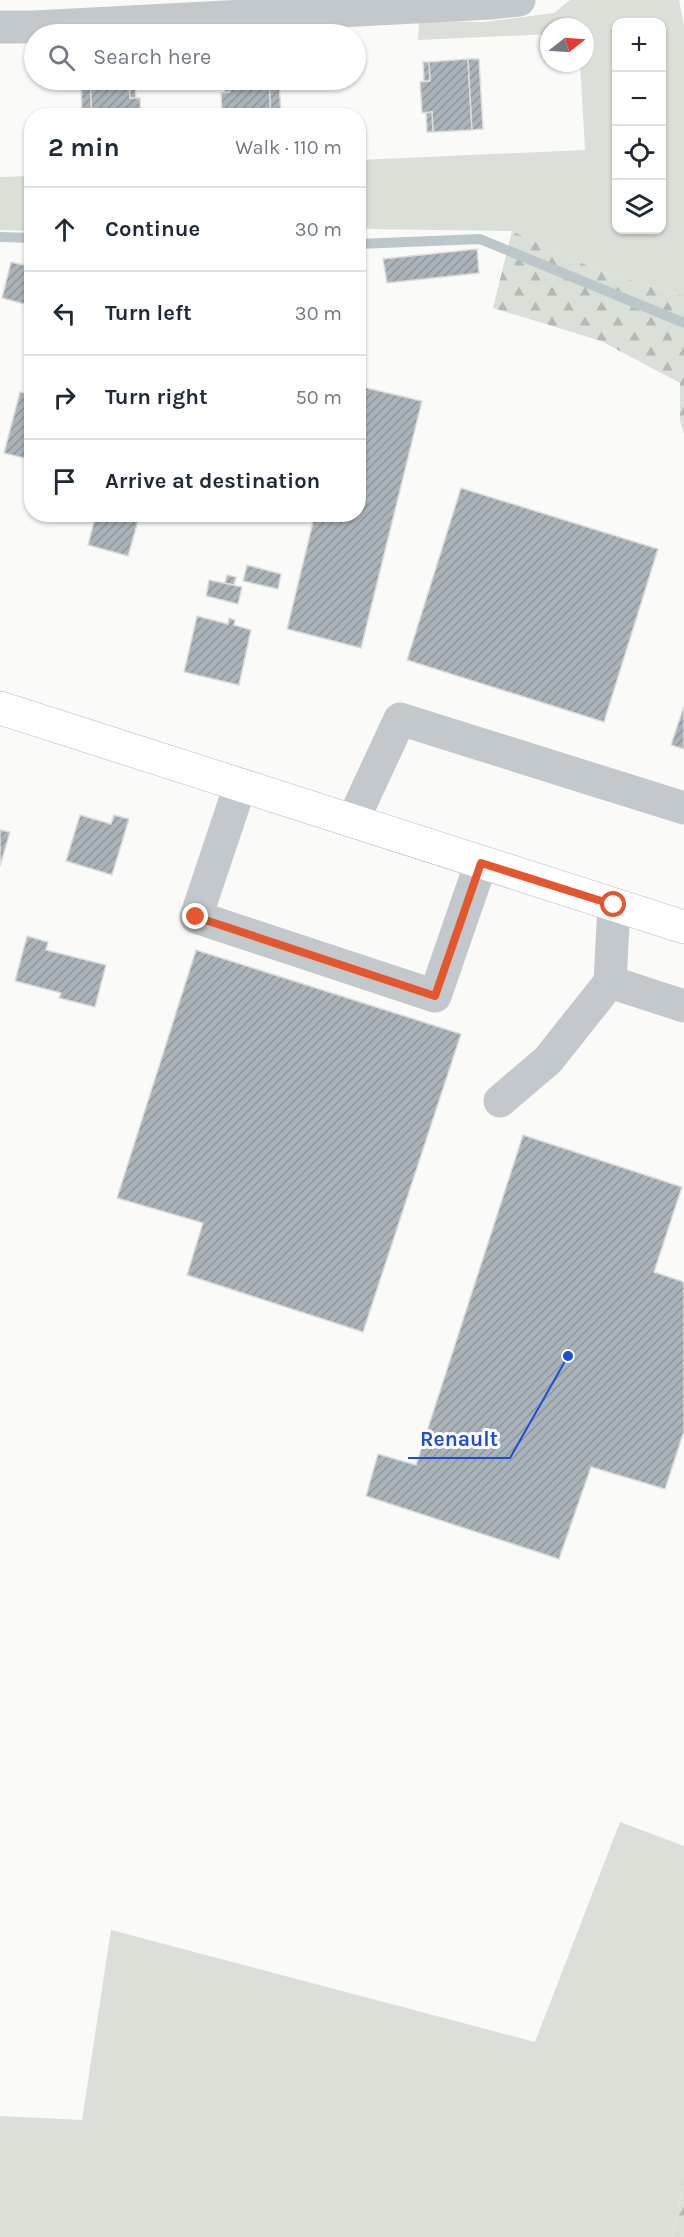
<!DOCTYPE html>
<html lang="en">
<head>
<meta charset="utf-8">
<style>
	:root { --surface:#fff; --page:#f2f2f3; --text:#1f2937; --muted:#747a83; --line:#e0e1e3 }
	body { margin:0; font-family:Karla,sans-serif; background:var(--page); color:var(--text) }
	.controls { position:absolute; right:18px; top:18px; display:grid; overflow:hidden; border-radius:12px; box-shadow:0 2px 4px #0004 }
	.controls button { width:54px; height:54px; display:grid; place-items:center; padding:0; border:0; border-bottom:2px solid var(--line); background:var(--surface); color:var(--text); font:30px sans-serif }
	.compass { position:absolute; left:540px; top:18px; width:54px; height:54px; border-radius:50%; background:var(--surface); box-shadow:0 2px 4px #0004; rotate:73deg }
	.stop { position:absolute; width:18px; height:18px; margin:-14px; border:4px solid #e4572e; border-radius:50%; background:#fff }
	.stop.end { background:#e4572e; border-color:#fff; box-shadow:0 2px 6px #0008 }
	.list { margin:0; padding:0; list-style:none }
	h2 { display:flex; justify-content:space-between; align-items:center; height:78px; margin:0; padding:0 24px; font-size:26px }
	h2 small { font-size:20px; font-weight:400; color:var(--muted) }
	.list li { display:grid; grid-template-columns:39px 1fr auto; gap:18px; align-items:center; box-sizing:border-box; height:84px; padding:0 24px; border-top:2px solid var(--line) }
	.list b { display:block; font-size:22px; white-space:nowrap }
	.list em { font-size:20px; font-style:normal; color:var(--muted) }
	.icon { flex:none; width:33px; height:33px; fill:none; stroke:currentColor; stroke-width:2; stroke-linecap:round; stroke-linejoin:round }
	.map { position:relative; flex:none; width:684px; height:2237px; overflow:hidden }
	.search { position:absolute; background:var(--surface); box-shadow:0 2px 4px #0004; left:24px; top:24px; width:342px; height:66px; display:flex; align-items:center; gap:15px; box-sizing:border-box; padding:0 21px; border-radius:33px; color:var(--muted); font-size:22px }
	.panel { position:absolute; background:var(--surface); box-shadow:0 2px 4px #0004; left:24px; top:108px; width:342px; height:414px; border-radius:24px }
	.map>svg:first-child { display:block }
	.green { fill:#dadfd7; fill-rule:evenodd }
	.forest { fill:url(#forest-firs) }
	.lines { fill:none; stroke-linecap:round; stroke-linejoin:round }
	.stream { stroke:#bbc7cb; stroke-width:10 }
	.building { fill:url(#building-hatch); stroke:#dcdcda; stroke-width:1.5 }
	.major-casing { stroke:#b5babe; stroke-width:34 }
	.minor { stroke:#c3c8cc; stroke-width:33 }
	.major { stroke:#fff; stroke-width:33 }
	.route { stroke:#e4572e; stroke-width:8 }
	.leader { fill:none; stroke:#1d4ed8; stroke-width:2 }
	.callout-dot { fill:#1d4ed8; stroke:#fff; stroke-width:2 }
	.callout-label { font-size:21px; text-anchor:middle; font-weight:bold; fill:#1d4ed8; stroke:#fff; stroke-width:6; stroke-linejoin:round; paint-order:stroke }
</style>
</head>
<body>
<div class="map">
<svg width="684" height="2237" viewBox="0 0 684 2237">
	<defs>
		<pattern id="forest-firs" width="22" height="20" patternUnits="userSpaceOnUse" patternTransform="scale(1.5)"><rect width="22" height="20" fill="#dadfd7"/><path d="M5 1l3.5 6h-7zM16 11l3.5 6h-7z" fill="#b4b9b4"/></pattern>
		<pattern id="building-hatch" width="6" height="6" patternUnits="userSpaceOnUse" patternTransform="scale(1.5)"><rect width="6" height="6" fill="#aab3b9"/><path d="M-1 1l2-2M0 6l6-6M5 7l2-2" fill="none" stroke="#8e969c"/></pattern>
	</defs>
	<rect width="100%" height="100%" fill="#fafaf8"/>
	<g class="green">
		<path d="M570,0H679L684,25V296L595,269L512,231L368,229L359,226V160L585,150L580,63H585V27H549V34L418,40L419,21L484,22L554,13ZM616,22H662V230H616Z"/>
		<polygon points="31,176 31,231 0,230 0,177"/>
		<polygon points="620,1822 684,1846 684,2182 672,2237 0,2237 0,2116 82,2120 111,1930 535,2042"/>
	</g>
	<g class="forest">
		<polygon points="512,231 595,269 684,296 684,434 680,421 680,383 601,341 493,308"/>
		<polygon points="684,2182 684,2237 672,2237"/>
	</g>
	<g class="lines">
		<g class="stream">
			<polyline points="0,237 32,238"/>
			<polyline points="358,244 480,239 684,323"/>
		</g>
	</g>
	<g class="building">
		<polygon points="468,59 472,130 433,132 432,112 422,113 420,82 430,81 429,62"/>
		<polygon points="468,59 479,59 483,129 472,130"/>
		<polygon points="423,62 429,62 430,81 424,81"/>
		<polygon points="90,80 92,116 82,116 81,81"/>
		<polygon points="90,80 129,80 130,98 140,98 141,116 92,116"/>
		<polygon points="129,80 135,80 136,98 130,98"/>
		<polygon points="224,80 230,80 230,92 225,93"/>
		<polygon points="230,80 269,80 271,116 222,116 221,93 230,92"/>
		<polygon points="269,80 279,80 281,116 271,116"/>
		<polygon points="432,112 433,132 427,132 426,113"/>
		<polygon points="477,249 479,273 387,283 383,259"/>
		<polygon points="11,262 32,267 32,306 2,298"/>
		<polygon points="358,386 422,401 361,648 287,629 315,514 358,514"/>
		<polygon points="20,392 32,395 32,460 4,453"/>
		<polygon points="461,488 658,549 604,722 407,660"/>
		<polygon points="96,514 140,514 128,556 88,545"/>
		<polygon points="247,565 281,574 278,589 243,581"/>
		<polygon points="227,575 236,577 234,585 225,583"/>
		<polygon points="209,580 242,587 238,604 206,596"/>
		<polygon points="197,616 228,624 229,618 235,620 234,625 251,630 239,685 184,672"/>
		<polygon points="684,706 684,749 671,745"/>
		<polygon points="80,815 111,824 114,815 129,819 112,875 66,861"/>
		<polygon points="0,830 10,832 0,866"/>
		<polygon points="27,936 48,942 46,950 106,965 95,1007 59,998 61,993 15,981"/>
		<polygon points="196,950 461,1034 363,1332 187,1275 203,1223 117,1198"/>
		<polygon points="523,1135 682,1187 654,1272 684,1282 684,1431 665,1489 591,1467 559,1559 366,1496 378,1454 416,1465"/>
	</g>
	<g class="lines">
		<defs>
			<polyline id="major" points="0,708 684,927"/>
		</defs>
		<use href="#major" class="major-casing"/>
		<g class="minor">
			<polyline points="0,27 35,27 491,3 519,0"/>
			<polyline points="240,786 196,917 435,996 481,863"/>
			<polyline points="353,820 400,719 684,808"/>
			<polyline points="610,982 684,1006"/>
			<polyline points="500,1101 548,1060 610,982 614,905"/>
		</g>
		<use href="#major" class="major"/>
	</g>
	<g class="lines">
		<polyline class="route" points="196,917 435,996 481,863 614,905"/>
	</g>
	<path class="leader" d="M568 1356L510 1458H408"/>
	<circle class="callout-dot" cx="568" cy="1356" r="6"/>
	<g class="callout-label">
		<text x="459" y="1446">Renault</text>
	</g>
</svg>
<div class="controls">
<button>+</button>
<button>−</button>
<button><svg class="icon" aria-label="locate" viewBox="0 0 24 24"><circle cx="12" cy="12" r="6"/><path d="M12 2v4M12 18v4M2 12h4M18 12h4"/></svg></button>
<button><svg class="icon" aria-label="layers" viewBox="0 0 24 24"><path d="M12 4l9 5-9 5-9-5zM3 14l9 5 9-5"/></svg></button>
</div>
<svg class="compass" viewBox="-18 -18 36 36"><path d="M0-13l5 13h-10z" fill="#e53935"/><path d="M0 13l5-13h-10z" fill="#747a83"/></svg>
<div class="stop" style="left:614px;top:905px"></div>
<div class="stop end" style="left:196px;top:917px"></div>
<div class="search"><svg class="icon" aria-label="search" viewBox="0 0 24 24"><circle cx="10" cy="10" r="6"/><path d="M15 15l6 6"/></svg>Search here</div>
<section class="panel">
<h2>2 min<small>Walk · 110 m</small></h2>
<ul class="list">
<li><svg class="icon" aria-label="ahead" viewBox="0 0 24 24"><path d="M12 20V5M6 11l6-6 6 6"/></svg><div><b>Continue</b></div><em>30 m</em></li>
<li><svg class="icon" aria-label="left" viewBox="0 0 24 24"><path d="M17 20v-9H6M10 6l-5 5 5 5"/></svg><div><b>Turn left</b></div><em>30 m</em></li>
<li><svg class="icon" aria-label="right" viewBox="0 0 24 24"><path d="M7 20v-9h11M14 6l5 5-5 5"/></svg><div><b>Turn right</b></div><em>50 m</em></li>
<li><svg class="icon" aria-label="arrive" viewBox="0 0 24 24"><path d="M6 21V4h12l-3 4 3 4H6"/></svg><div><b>Arrive at destination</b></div></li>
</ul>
</section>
</div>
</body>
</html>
